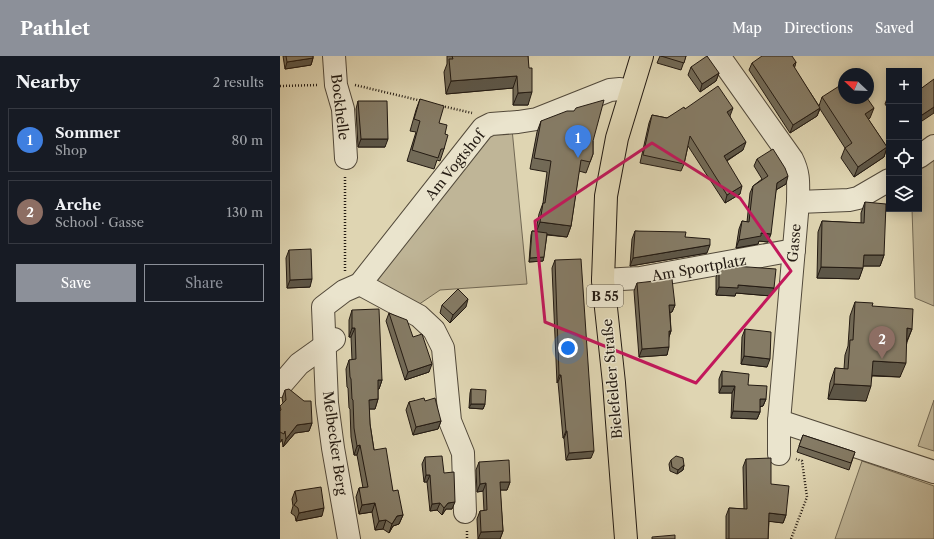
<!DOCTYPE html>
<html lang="en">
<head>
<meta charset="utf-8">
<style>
	:root { --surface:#171b24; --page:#242831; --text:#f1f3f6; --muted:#9ea1a6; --line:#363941; --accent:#8c9099 }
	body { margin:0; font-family:"Libre Caslon Text",serif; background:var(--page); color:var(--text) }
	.controls { position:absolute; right:12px; top:12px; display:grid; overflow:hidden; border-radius:0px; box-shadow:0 2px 10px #0003 }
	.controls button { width:36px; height:36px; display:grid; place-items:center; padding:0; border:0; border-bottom:1px solid var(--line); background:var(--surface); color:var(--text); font:20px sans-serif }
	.compass { position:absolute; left:558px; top:12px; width:36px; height:36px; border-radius:50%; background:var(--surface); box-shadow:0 2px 10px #0003; rotate:293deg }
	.you { position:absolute; left:288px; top:292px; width:14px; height:14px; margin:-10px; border:3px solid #fff; border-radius:50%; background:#1a73e8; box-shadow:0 0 0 6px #1a73e833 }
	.badge { display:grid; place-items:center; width:26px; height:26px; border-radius:50%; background:var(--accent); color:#fff; font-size:13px; font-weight:700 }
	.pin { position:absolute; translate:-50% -33px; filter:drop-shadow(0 1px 2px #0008) }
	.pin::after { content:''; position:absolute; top:21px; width:14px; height:12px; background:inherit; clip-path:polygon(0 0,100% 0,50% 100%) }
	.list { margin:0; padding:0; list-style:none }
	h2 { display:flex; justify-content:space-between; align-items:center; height:52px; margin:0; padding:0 16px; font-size:17px }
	h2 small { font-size:13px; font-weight:400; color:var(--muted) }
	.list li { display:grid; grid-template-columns:26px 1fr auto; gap:12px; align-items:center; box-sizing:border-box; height:64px; margin:0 8px 8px; padding:0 8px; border:1px solid var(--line); border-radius:0px }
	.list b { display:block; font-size:15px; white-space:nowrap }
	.list p { margin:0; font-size:13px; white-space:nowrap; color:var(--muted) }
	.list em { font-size:13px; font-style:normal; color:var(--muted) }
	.actions { display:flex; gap:8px; padding:12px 16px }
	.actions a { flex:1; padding:9px 0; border:1px solid var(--accent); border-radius:0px; text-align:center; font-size:14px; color:var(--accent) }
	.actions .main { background:var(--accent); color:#fff }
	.icon { flex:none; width:22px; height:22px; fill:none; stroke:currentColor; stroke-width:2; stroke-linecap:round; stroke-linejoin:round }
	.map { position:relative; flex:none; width:654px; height:483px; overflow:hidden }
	header { display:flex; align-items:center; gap:24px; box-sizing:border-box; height:56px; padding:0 20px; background:var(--accent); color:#fff }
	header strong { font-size:19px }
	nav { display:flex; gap:22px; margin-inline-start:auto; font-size:14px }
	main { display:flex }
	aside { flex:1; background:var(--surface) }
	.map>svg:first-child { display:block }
	.green { fill:#bfb597; stroke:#716854 }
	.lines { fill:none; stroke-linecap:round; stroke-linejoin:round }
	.minor-casing { stroke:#52493a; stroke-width:24 }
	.major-casing { stroke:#231a12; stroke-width:24 }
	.path { stroke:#231a12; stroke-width:2.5; stroke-dasharray:1 2; stroke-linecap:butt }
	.minor { stroke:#eae4cd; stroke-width:22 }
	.major { stroke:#dfd5b2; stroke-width:22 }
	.wall { fill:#726a57; stroke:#231a12 }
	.shaded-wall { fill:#5d5647; stroke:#231a12 }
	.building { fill:#857b65; stroke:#231a12 }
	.marked { fill:none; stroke:#c2185b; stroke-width:3; stroke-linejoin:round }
	.labels { text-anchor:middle; stroke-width:3; stroke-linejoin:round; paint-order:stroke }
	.shield { fill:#eae4cd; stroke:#5f574a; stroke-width:1 }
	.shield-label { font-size:13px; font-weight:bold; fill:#231a12 }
	.street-label { font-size:14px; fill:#231a12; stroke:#eae4cd }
</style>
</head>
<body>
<header>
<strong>Pathlet</strong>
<nav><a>Map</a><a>Directions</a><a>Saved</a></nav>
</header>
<main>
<aside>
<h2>Nearby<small>2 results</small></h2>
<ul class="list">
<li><span class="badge" style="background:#3f7fe0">1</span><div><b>Sommer</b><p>Shop</p></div><em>80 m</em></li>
<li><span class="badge" style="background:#8d6e63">2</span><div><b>Arche</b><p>School · Gasse</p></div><em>130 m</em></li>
</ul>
<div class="actions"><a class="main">Save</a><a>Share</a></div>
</aside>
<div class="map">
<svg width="654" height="483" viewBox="0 0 654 483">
	<rect width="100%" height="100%" fill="#dfd5b2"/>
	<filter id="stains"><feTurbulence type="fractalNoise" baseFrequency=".005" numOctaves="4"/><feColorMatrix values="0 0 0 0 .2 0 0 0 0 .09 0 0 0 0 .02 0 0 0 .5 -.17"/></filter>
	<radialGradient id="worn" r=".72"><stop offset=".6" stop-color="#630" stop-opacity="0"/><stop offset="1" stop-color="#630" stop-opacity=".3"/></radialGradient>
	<g class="green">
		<polygon points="232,73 247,228 160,234 138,249 95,226 214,74"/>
		<polygon points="654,98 654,250 635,242 632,153 639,153 639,110"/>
		<polygon points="654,344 654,395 638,390"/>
		<polygon points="582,405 654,430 654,483 555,483"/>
	</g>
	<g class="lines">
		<defs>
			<g id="minor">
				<polyline points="54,0 56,29 63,53 66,102"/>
				<path d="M439,0L512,103C520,119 518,129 518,146L499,365V398"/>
				<polyline points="639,101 654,90"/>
				<polyline points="518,146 569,144 578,142 609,124"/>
				<polyline points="323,224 360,222 514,194"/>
				<polyline points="80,228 139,260 154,274 163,292 170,365 183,397 185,456"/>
				<polyline points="0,330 19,308 54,283"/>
				<polyline points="499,365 654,416"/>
				<polyline points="69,483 53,392 47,347 43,251 64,235 80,228 203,72 211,68 238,66 257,63 330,34 340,33 350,35"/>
			</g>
			<polyline id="major" points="346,483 334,327 323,224 326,140 337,82 362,0"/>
		</defs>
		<use href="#minor" class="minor-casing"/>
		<use href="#major" class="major-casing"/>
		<g class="path">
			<polyline points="75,29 142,45"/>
			<polyline points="0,30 38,29"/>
			<polyline points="162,50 192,57"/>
			<polyline points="65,215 65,120"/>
			<polyline points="187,475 187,483"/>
			<polyline points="511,483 527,441 522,405 516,403"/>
		</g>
		<use href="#minor" class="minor"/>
		<use href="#major" class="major"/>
	</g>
	<g class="wall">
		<polygon points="3,0 33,0 33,2 31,9 5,13"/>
		<polygon points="167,0 248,0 248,49 233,49 233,32 166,38 164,16 167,8"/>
		<polygon points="380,0 406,0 401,14 377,7"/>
		<polygon points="516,6 514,12 539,50 542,41 590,62 588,63 607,91 604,101 574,121 561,102 565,92 540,53 537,60 510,77 469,14 472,7"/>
		<polygon points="411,11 439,17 436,25 420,36 408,19"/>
		<polygon points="608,40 609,40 609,54 605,48"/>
		<polygon points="140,43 159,67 165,78 164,93 160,105 157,104 154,113 127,105 136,76 130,75 136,54"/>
		<polygon points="78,45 105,91 78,91 76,53"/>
		<polygon points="405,53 450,60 463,94 447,105 460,138 445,147 408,90 404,108 401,115 360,107 369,67 372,59 387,62"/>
		<polygon points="261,65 313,85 313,98 306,117 299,115 291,170 287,181 267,179 263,205 249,206 251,179 252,175 256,175 259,158 263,147 267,116 250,113 257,76"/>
		<polygon points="477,103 506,128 496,134 488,186 479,185 478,188 456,192 459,173 462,165 467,166 470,137 473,130 482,123 474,110"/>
		<polygon points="585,146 604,199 600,210 583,210 579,223 537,222 538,176 542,165 581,167 581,157"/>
		<polygon points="355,175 405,181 427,197 350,210 352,183"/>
		<polygon points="9,194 30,231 7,232 6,202"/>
		<polygon points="275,204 311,402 286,404 284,382 283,382 278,326 277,327 272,212"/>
		<polygon points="439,213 494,232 491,240 456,237 455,240 436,239 436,221"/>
		<polygon points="357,227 395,249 392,256 390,256 391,275 389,281 387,299 359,301 354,235"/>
		<polygon points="575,246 592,250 632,273 627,286 620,321 592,320 586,345 548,343 550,327 555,312 564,313 565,299 568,290 570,260"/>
		<polygon points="162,249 186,251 170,267 160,257"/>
		<polygon points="72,254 102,324 99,333 98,333 98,343 95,353 89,353 90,368 94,394 113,435 123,459 119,468 113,470 109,477 103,473 95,474 92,456 79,458 76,441 79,432 83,432 77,399 74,399 71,381 70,353 69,352 68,332 67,331 66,313 69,304 72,304 71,281 69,281 69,264"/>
		<polygon points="109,257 133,281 149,316 125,324 106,265"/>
		<polygon points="465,273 487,311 461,308 462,281"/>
		<polygon points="442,315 468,329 486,343 483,350 480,351 480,356 477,363 451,362 452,337 439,337 439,323"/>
		<polygon points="191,333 205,348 203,353 189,352 190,337"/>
		<polygon points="5,334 32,367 29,375 15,377 3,391 2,383 1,386 0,386 0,350 3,347 2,342"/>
		<polygon points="145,345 161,365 158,373 133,379 126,354 129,346"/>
		<polygon points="523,379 575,396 569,414 517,396"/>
		<polygon points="145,401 164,417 172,453 166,453 162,459 157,454 150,455 147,426 144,426 142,408"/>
		<polygon points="466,403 491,428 506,459 503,467 489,465 488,483 446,483 446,460 449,452 464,453 463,411"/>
		<polygon points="391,404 404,409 403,414 397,418 390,415 389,408"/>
		<polygon points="199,406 230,426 227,434 220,434 223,475 220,483 198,483 197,463 200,455 204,455 203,435 197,436 196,414"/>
		<polygon points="15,435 42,460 16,465 15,460 11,457 13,450 12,443"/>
	</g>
	<g class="shaded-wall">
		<polygon points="33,2 31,9 5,13 7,6"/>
		<polygon points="516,6 514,14 513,9"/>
		<polygon points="439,17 436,25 420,36 422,28"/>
		<polygon points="237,20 233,32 166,38 171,25"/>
		<polygon points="252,36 248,49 233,49 238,37"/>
		<polygon points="654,51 654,57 639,67 639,61"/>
		<polygon points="453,52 450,60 444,63 447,56"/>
		<polygon points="540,52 537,60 510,77 513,69"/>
		<polygon points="594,52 590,62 581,68 585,58"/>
		<polygon points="81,83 108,83 105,91 78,91"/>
		<polygon points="466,86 463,94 441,108 444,100"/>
		<polygon points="607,91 604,101 574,121 578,111"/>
		<polygon points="508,120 506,128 494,135 497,127"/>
		<polygon points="462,130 460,138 445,147 447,139"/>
		<polygon points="260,166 291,170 287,181 256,177"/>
		<polygon points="481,177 491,178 488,186 479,185 478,188 456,192 459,184"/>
		<polygon points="430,189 427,197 350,210 353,202"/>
		<polygon points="584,199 604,199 600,210 580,210"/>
		<polygon points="264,201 263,205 249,206 250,202"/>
		<polygon points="541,211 583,212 579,223 537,222"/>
		<polygon points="32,223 30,231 7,232 10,224"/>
		<polygon points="458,229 494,232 491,240 456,237 455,240 436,239 439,231"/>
		<polygon points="188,243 186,251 170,267 173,259"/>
		<polygon points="389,249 395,249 392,256 387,257"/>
		<polygon points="72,272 75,272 71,281 69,281"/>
		<polygon points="627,272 632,273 626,287"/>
		<polygon points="389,275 391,275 388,283"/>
		<polygon points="389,291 387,299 359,301 362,293"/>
		<polygon points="464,300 490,303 487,311 461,308"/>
		<polygon points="593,305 626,307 620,321 587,319"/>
		<polygon points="152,308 149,316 125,324 128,316"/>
		<polygon points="279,319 281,319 278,326 277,327"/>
		<polygon points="98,324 102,324 99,333 94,333"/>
		<polygon points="554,328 591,330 586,345 548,343"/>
		<polygon points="442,330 455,330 452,337 439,337"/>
		<polygon points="98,343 95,353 85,353 89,344"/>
		<polygon points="480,343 486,343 483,350 478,351"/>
		<polygon points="191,348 205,348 203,353 189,352"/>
		<polygon points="453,355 480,356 477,363 451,362"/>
		<polygon points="161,365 158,373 133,379 136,371"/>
		<polygon points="32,367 29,375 15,377 3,391 6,383 17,369"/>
		<polygon points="286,375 287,375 284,382 283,382"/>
		<polygon points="80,389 77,399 74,399 77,390"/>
		<polygon points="314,395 311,402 286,404 289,397"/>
		<polygon points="404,409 403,414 397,418 398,414"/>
		<polygon points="146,419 150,419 147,426 144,426"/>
		<polygon points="220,426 230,426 227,434 217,434"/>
		<polygon points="206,427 203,435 197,436 200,428"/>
		<polygon points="175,446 172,453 166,453 162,459 164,452 168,447"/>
		<polygon points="95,447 92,456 79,458 82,449"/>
		<polygon points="160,447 157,454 150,455 152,448"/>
		<polygon points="44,452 42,460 16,465 19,457"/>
		<polygon points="489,457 506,459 503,467 486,465"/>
		<polygon points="123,459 119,468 113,470 109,477 112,468 117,460"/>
		<polygon points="106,464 103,473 95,474 99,465"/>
		<polygon points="223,475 220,483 198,483 201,476"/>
	</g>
	<g class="building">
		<polygon points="6,0 33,0 33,2 7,6"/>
		<polygon points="172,0 248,0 249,12 252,12 252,36 238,37 237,20 171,25 169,3 173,3"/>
		<polygon points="381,0 406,0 404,7"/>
		<polygon points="427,0 439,17 422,28 411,11"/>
		<polygon points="482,0 512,0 516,6 513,9 540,52 513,69 472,7"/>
		<polygon points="654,23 654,51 639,61 639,34"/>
		<polygon points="564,27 564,42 587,42 594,52 585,58 607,91 578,111 565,92 572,87 542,41"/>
		<polygon points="438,30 453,52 447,56 466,86 444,100 462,130 447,139 410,80 404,108 363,99 372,59 387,62 404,51 405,53"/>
		<polygon points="140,43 164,50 159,67 167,69 165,78 168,79 164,93 161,93 158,102 132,94 140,65 134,63"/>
		<polygon points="324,44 313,85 313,98 310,106 301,104 291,170 260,166 263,147 265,147 271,105 254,102 261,65 287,55 294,55 296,52"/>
		<polygon points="78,45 107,45 108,83 81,83"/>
		<polygon points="493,93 505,112 508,120 497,127 491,178 481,177 481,180 459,184 462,165 469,166 473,130 488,120 477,103"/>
		<polygon points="585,146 606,148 604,199 584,199 583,212 541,211 542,165 584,167"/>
		<polygon points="252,175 267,177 264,201 250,202"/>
		<polygon points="355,175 406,176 405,181 430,183 430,189 353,202"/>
		<polygon points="31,193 32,223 10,224 9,194"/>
		<polygon points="301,203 314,395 289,397 287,375 286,375 281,319 279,319 275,204"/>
		<polygon points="454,210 496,213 494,232 458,229 458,232 439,231 439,213"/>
		<polygon points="392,223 395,249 389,249 391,275 389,275 389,291 362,293 357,227"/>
		<polygon points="178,233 188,243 173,259 162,249"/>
		<polygon points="575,246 593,247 592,250 633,253 632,273 627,272 626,307 593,305 591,330 554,328 555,312 568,313 570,284 573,284"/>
		<polygon points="99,253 102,324 98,324 98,343 89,344 90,368 94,394 106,392 113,435 118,434 123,459 117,460 112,468 106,464 99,465 95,447 82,449 79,432 88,431 80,389 77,390 74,372 73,344 72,343 71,323 70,321 69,304 76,303 75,272 72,272 72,254"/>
		<polygon points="109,257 127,264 133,281 142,278 152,308 128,316"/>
		<polygon points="465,273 491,276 490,303 464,300"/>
		<polygon points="442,315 469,318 468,329 487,330 486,343 480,343 480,356 453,355 455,330 442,330"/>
		<polygon points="9,333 24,345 31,345 32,367 17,369 6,383 5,375 4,378 0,376 0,355 1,354 0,350 6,344 5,334"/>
		<polygon points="191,333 206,334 205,348 191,348"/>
		<polygon points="144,342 145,345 155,342 161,365 136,371 129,346"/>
		<polygon points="523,379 575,396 571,407 519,390"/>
		<polygon points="162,400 164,417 174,416 175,446 168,447 164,452 160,447 152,448 150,419 146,419 145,401"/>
		<polygon points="396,400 403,402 404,409 398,414 392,411 391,404"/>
		<polygon points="491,402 491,428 509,430 506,459 489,457 488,483 449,483 449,452 467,453 466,403"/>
		<polygon points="229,404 230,426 220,426 223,475 201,476 200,455 207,454 206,427 200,428 199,406"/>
		<polygon points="41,431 44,452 19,457 18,452 14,449 17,445 15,435"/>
		<polygon points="395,479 395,483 372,483 372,481"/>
	</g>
	<path class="marked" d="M372,87L460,142L511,215L416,327L265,266L255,165Z"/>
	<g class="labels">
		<rect class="shield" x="307" y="229" width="36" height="22" rx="3"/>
		<g class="shield-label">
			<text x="325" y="245">B 55</text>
		</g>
		<g class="street-label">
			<text transform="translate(60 51) rotate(83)" y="5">Bockhelle</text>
			<text transform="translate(175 109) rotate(-51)" y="5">Am Vogtshof</text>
			<text transform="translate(514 187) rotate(-85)" y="5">Gasse</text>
			<text transform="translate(419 212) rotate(-10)" y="5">Am Sportplatz</text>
			<text transform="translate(332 323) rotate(-95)" y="5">Bielefelder Straße</text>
			<text transform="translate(55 387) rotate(82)" y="5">Melbecker Berg</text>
		</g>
	</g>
	<rect width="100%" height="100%" filter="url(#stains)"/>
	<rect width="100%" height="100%" fill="url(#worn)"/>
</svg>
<div class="controls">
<button>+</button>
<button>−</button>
<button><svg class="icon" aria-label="locate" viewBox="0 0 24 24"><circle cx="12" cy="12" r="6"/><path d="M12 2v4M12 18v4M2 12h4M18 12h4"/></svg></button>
<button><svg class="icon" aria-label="layers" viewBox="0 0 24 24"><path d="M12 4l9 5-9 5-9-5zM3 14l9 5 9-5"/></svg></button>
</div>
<svg class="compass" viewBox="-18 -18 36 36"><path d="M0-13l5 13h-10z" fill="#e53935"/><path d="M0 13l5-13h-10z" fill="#9ea1a6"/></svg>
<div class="you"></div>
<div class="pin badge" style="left:298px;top:102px;background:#3f7fe0">1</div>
<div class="pin badge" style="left:602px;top:303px;background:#8d6e63">2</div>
</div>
</main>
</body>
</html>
